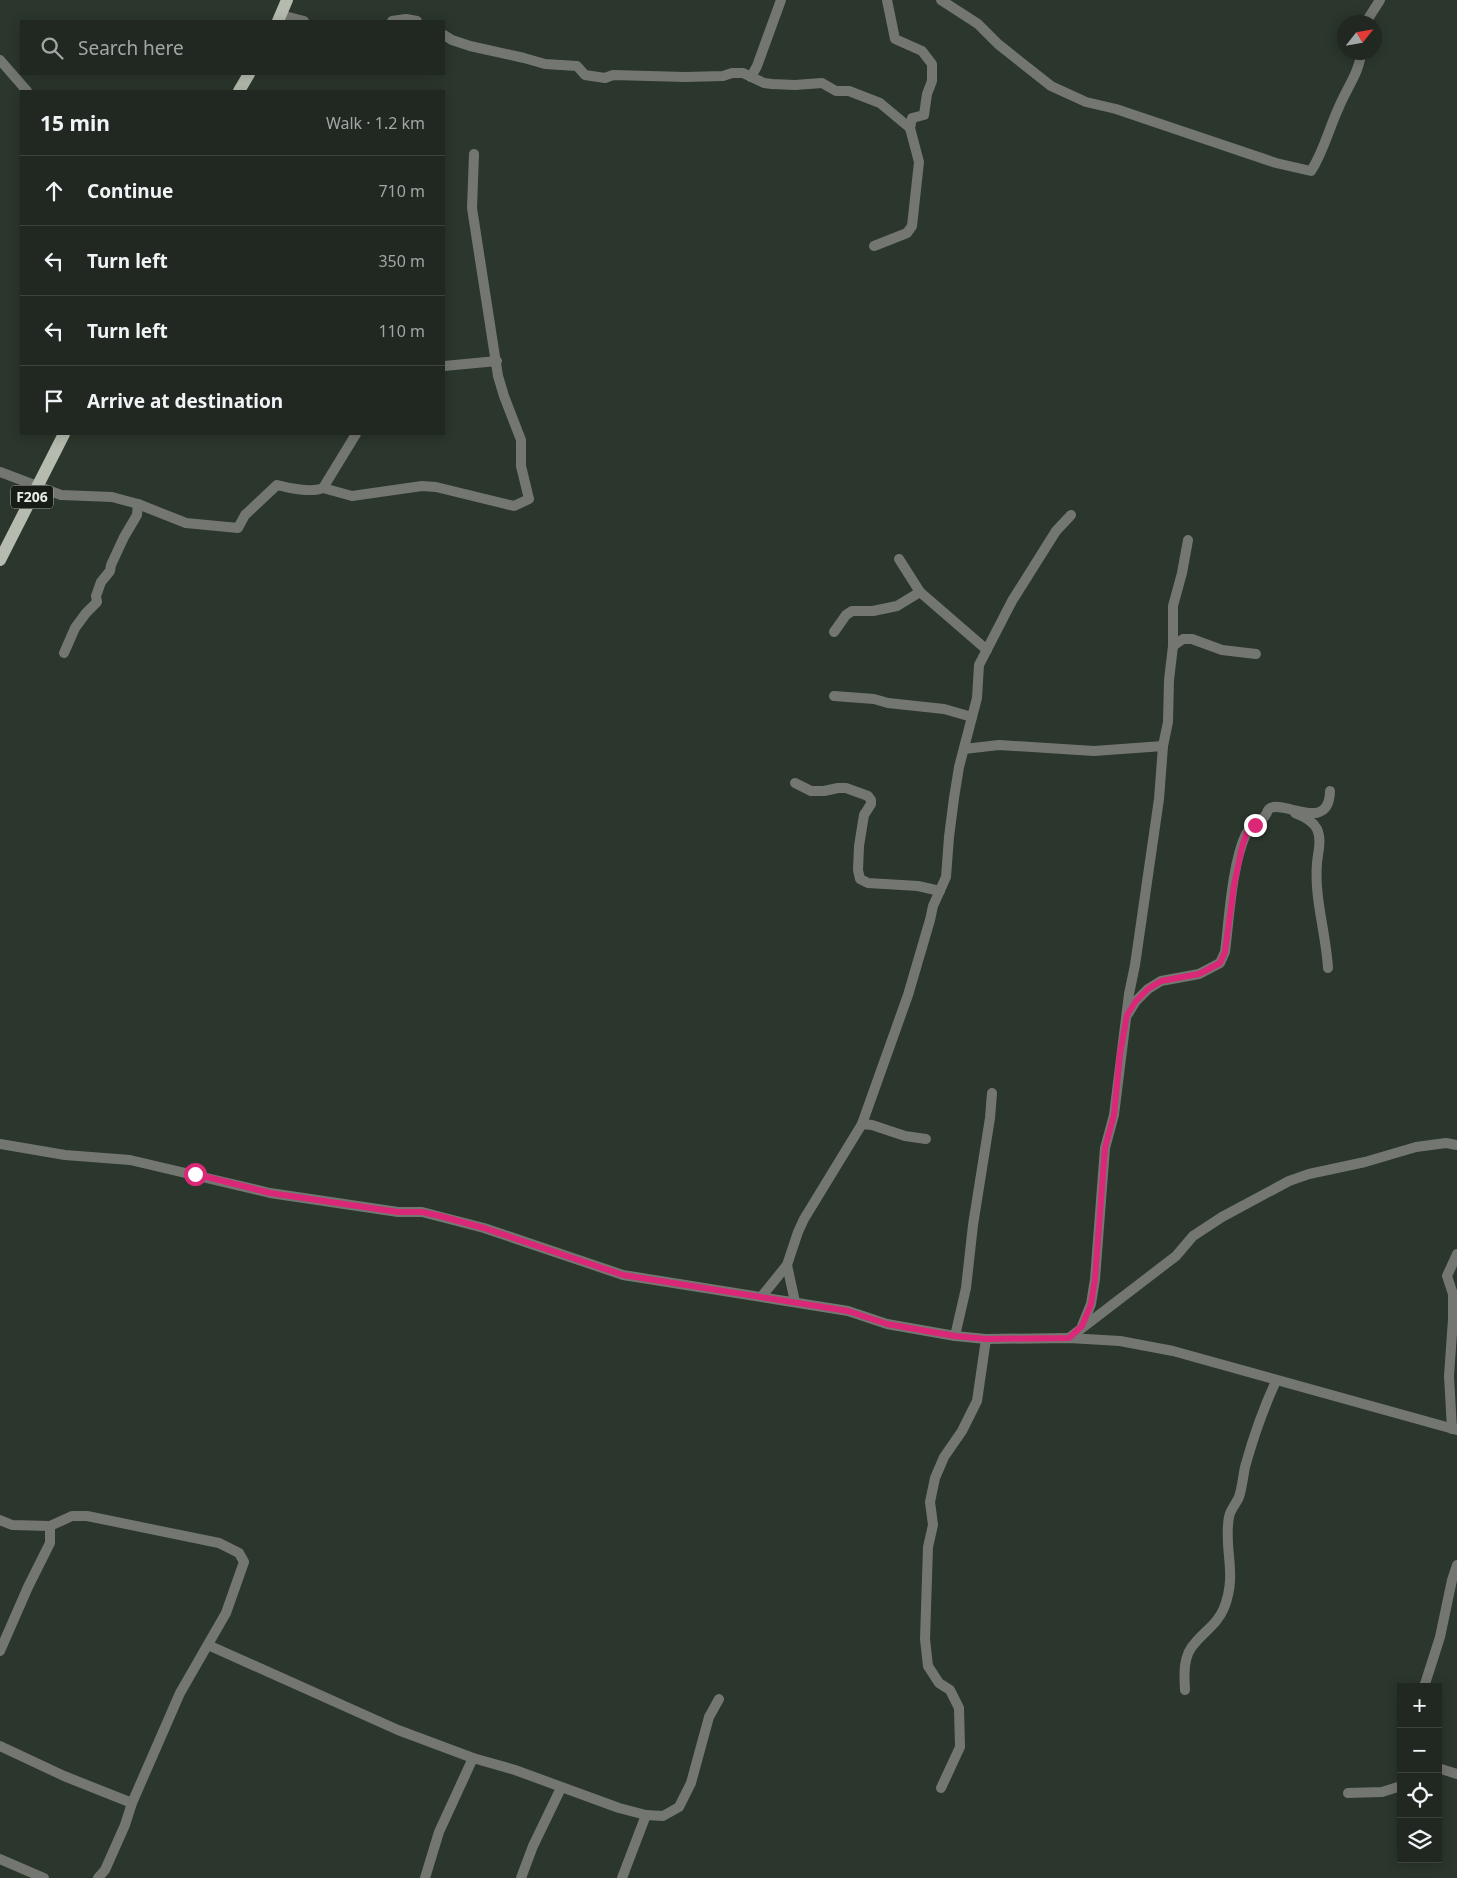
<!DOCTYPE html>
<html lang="en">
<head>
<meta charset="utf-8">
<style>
	:root { --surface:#202821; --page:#2d342e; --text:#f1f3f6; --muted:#a2a6a5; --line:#3d443f }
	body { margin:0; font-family:"Noto Sans",sans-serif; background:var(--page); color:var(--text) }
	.controls { position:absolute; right:15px; bottom:15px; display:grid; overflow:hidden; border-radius:0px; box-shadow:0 2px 12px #0003 }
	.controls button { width:45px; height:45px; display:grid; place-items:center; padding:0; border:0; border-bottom:1px solid var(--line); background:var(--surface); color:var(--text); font:25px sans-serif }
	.compass { position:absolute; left:1337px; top:15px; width:45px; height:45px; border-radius:50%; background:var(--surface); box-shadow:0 2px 12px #0003; rotate:59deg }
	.stop { position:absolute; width:15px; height:15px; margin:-11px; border:4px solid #db2777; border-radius:50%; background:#fff }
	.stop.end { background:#db2777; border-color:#fff; box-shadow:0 1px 5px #0008 }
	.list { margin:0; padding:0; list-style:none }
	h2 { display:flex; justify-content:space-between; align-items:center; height:65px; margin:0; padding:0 20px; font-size:21px }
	h2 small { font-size:16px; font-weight:400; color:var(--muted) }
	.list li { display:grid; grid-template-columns:32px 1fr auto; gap:15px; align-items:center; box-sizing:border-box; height:70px; padding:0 20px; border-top:1px solid var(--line) }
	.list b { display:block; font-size:19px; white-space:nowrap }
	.list em { font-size:16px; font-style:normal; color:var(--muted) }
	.icon { flex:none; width:28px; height:28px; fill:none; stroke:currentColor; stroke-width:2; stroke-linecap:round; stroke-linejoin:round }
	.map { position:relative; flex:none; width:1457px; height:1878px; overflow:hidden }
	.search { position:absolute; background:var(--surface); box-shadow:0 2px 12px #0003; left:20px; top:20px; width:425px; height:55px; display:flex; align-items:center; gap:12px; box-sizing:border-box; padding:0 18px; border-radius:0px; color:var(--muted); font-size:19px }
	.panel { position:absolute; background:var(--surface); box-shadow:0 2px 12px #0003; left:20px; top:90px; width:425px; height:345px; border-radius:0px }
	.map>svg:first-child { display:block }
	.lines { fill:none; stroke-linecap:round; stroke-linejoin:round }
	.minor { stroke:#747771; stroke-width:10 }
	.primary { stroke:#b5bbaf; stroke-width:12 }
	.route { stroke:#db2777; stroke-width:6 }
	.labels { text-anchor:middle; stroke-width:4; stroke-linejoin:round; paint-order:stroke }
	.shield { fill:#171c17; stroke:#a9afa9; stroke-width:1 }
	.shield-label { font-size:14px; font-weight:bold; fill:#e7eee8 }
</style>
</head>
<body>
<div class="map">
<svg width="1457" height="1878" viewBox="0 0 1457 1878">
	<rect width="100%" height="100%" fill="#2b362c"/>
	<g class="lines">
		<g class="minor">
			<path d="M941,0L978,24L998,44L1051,86L1086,102L1116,109L1276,163L1311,171C1324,151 1329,128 1339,107C1346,89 1360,72 1361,52"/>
			<polyline points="281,15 304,21"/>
			<polyline points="392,21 406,19 417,21"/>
			<polyline points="1366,22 1380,0"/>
			<polyline points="444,35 452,40 470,46 524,58 545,64 577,66 585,75 605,78 613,75 685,77 723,76 732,73 743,73 764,83 772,84 795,85 822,83 836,91 849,91 880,103 910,128"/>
			<polyline points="0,60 27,91"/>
			<polyline points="751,77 757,66 781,0"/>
			<polyline points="874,246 907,233 912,226 919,162 910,128 912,118 924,115 927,94 932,81 932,64 922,51 895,39 887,0"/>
			<polyline points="444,366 497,361"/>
			<path d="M0,472L61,495L112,497L138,504L186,523L238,528L245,515L277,485C288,488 312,493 323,488L356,434"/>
			<polyline points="323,488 352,496 422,486 436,487 514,506 529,499 521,466 521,440 504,396 498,376 472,208 474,154"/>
			<polyline points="899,559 920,592 987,650"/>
			<polyline points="834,632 846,615 852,611 873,611 897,606 920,592"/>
			<polyline points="1173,646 1183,639 1192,639 1222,650 1256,654"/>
			<polyline points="64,653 75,628 86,613 97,602 96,596 101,582 110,571 111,565 124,537 137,515 138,504"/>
			<polyline points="834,696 874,699 888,703 944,709 972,717"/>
			<polyline points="964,749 999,745 1094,751 1163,746"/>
			<polyline points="795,783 811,791 824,791 838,788 846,788 868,796 871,800 871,804 864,815 859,846 858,870 860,879 868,883 918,886 940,891"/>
			<path d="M1295,813C1303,816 1313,821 1317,829C1322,840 1318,852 1317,863C1314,898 1326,933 1328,968"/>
			<path d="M1128,1014L1136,1001L1148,989L1161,981L1199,974L1220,963L1225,952C1229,920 1232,863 1246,834C1250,827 1260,823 1265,816C1267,814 1267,811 1269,809C1282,798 1329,835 1330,791"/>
			<polyline points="862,1124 872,1125 905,1136 926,1139"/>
			<polyline points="0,1144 65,1155 130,1160 270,1193 398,1212 422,1212 484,1228 623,1275 848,1311 887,1324 955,1336 986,1339 1069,1338 1120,1341 1173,1351 1457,1430"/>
			<polyline points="787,1265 795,1302"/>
			<polyline points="762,1296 787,1265 798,1232 804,1219 862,1124 908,995 930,920 933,906 946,877 949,837 954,798 959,767 977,698 979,665 1012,601 1056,531 1071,515"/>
			<polyline points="1082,1326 1091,1304 1095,1279 1105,1148 1114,1115 1129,994 1135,965 1159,799 1163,746 1168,722 1169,680 1173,646 1173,606 1182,573 1188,540"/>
			<polyline points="955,1336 966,1288 973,1225 990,1118 992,1093"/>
			<polyline points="1069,1338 1176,1256 1193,1236 1222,1217 1289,1181 1309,1174 1365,1162 1416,1147 1446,1143 1457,1145"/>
			<polyline points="1452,1429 1449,1376 1453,1319 1453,1294 1447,1276 1457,1254"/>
			<polyline points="0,1520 12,1525 50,1526 72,1516 87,1516 219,1543 239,1553 244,1562 226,1613 180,1693 132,1803 125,1825 105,1870 98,1878"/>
			<polyline points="208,1645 398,1730 473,1758 515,1770 619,1808 646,1815 663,1816 679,1807 691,1783 709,1717 719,1699"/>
			<polyline points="0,1651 28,1587 50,1543 50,1526"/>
			<polyline points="1424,1687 1440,1637 1452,1580 1457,1565"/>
			<path d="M1185,1690C1184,1674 1183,1655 1195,1643C1205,1631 1218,1623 1224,1608C1238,1572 1223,1550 1229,1517C1230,1510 1236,1504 1239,1497C1242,1488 1243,1477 1245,1467C1253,1438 1263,1409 1276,1381"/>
			<polyline points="0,1746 64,1776 132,1803"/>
			<polyline points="1438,1768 1457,1774"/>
			<polyline points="941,1788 960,1747 959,1708 950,1690 939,1683 928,1666 925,1639 928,1547 933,1525 930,1502 935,1478 944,1457 962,1431 977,1401 986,1339"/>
			<polyline points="1348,1793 1382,1792 1401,1786"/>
			<polyline points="0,1859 44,1878"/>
			<polyline points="425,1878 439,1832 473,1758"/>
			<polyline points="521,1878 533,1846 561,1788"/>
			<polyline points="622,1878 646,1815"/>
		</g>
		<g class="primary">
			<polyline points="278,21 287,0"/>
			<polyline points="239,91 249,74"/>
			<polyline points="0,560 64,434"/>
		</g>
	</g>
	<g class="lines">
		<polyline class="route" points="195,1174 270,1193 398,1212 422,1212 440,1216 484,1228 623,1275 848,1311 887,1324 955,1336 986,1339 1069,1338 1082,1326 1091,1304 1095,1279 1105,1148 1114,1115 1120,1054 1127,1015 1136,1001 1148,989 1161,981 1199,974 1220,963 1225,952 1234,885 1242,847 1247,832 1255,825"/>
	</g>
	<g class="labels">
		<rect class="shield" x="11" y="485.5" width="42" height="23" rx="4"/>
		<g class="shield-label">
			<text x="32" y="502">F206</text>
		</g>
	</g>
</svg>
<div class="controls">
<button>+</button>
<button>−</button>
<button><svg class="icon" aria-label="locate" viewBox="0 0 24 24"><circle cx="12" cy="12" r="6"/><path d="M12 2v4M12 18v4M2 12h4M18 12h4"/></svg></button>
<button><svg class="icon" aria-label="layers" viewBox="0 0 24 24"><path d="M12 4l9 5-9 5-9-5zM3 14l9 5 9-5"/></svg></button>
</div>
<svg class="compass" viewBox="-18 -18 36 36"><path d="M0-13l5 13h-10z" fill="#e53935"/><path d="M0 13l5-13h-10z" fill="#a2a6a5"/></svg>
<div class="stop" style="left:195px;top:1174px"></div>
<div class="stop end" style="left:1255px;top:825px"></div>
<div class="search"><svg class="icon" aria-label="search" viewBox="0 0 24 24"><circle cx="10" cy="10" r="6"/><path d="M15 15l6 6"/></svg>Search here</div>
<section class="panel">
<h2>15 min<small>Walk · 1.2 km</small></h2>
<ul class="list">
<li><svg class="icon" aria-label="ahead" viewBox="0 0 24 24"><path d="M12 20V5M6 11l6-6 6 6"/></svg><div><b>Continue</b></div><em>710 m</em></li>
<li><svg class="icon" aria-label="left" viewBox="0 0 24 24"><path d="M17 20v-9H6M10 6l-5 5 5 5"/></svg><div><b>Turn left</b></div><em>350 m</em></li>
<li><svg class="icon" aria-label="left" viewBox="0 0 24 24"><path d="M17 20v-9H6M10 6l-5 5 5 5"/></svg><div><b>Turn left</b></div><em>110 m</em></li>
<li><svg class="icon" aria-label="arrive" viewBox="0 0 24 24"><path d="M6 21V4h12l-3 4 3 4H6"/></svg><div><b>Arrive at destination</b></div></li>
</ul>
</section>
</div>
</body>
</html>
